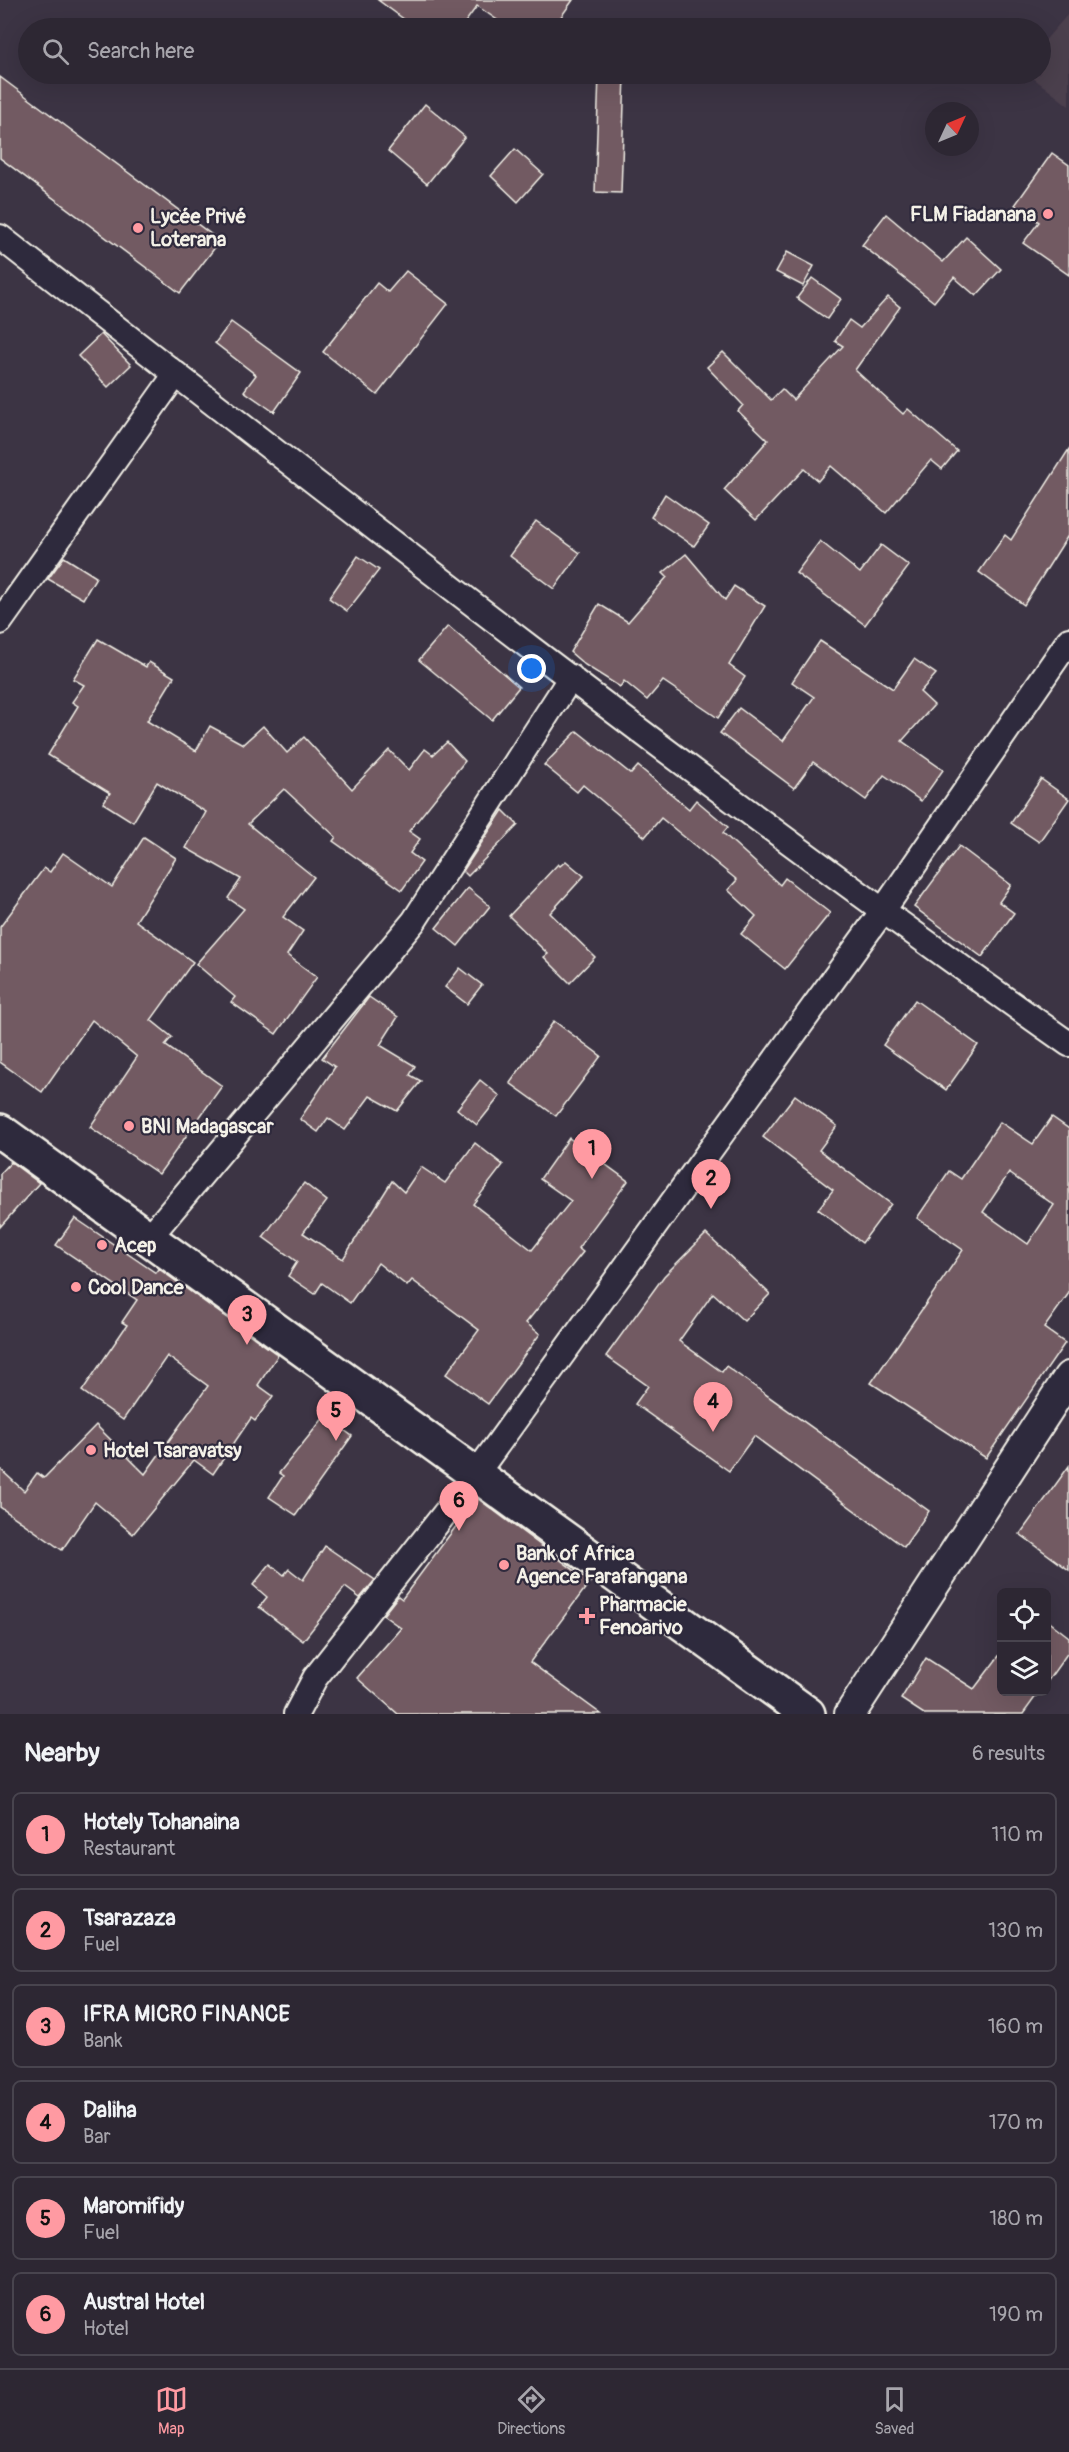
<!DOCTYPE html>
<html lang="en">
<head>
<meta charset="utf-8">
<style>
	:root { --surface:#2d2733; --page:#352f3b; --text:#f1f3f6; --muted:#a7a5ac; --line:#48444e; --accent:#ff9aa2 }
	body { margin:0; font-family:Pangolin,sans-serif; background:var(--page); color:var(--text) }
	.controls { position:absolute; right:18px; bottom:18px; display:grid; overflow:hidden; border-radius:9px; box-shadow:0 6px 24px #0002 }
	.controls button { width:54px; height:54px; display:grid; place-items:center; padding:0; border:0; border-bottom:2px solid var(--line); background:var(--surface); color:var(--text); font:30px sans-serif }
	.compass { position:absolute; left:925px; top:102px; width:54px; height:54px; border-radius:50%; background:var(--surface); box-shadow:0 6px 24px #0002; rotate:46deg }
	.you { position:absolute; left:532px; top:669px; width:21px; height:21px; margin:-15px; border:4px solid #fff; border-radius:50%; background:#1a73e8; box-shadow:0 0 0 9px #1a73e833 }
	.badge { display:grid; place-items:center; width:39px; height:39px; border-radius:50%; background:var(--accent); color:#111; font-size:20px; font-weight:700 }
	.pin { position:absolute; translate:-50% -50px; filter:drop-shadow(0 2px 3px #0008) }
	.pin::after { content:''; position:absolute; top:32px; width:21px; height:18px; background:inherit; clip-path:polygon(0 0,100% 0,50% 100%) }
	.list { margin:0; padding:0; list-style:none }
	h2 { display:flex; justify-content:space-between; align-items:center; height:78px; margin:0; padding:0 24px; font-size:26px }
	h2 small { font-size:20px; font-weight:400; color:var(--muted) }
	.list li { display:grid; grid-template-columns:39px 1fr auto; gap:18px; align-items:center; box-sizing:border-box; height:84px; margin:0 12px 12px; padding:0 12px; border:2px solid var(--line); border-radius:9px }
	.list b { display:block; font-size:22px; white-space:nowrap }
	.list p { margin:0; font-size:20px; white-space:nowrap; color:var(--muted) }
	.list em { font-size:20px; font-style:normal; color:var(--muted) }
	.icon { flex:none; width:33px; height:33px; fill:none; stroke:currentColor; stroke-width:2; stroke-linecap:round; stroke-linejoin:round }
	.map { position:relative; flex:none; width:1069px; height:1714px; overflow:hidden }
	.search { position:absolute; background:var(--surface); box-shadow:0 6px 24px #0002; left:18px; right:18px; top:18px; height:66px; display:flex; align-items:center; gap:15px; box-sizing:border-box; padding:0 21px; border-radius:33px; color:var(--muted); font-size:22px }
	.sheet { height:654px; background:var(--surface) }
	nav { display:flex; justify-content:space-around; align-items:center; box-sizing:border-box; height:84px; border-top:2px solid var(--line); background:var(--surface); font-size:16px; color:var(--muted) }
	nav a { display:grid; justify-items:center; gap:3px }
	nav .on { color:var(--accent) }
	.map>svg:first-child { display:block }
	.built { fill:#4c3f4d }
	.building { fill:#725a62; stroke:#f4f1e8; stroke-width:1.5; fill-rule:evenodd }
	.lines { fill:none; stroke-linecap:round; stroke-linejoin:round }
	.minor-casing { stroke:#f4f1e8; stroke-width:28 }
	.tertiary-casing { stroke:#f4f1e8; stroke-width:34 }
	.secondary-casing { stroke:#f4f1e8; stroke-width:38 }
	.minor { stroke:#2f2a3d; stroke-width:24 }
	.tertiary { stroke:#2f2a3d; stroke-width:30 }
	.secondary { stroke:#2f2a3d; stroke-width:33 }
	.poi-dot { fill:#ff9aa2; stroke:#2f2a3d; stroke-width:2 }
	.labels { text-anchor:middle; stroke-width:4.5; stroke-linejoin:round; paint-order:stroke }
	.poi-label { font-size:20px; font-weight:bold; fill:#f4f1e8; stroke:#2f2a3d; text-anchor:start }
</style>
</head>
<body>
<div class="map">
<svg width="1069" height="1714" viewBox="0 0 1069 1714">
	<rect width="100%" height="100%" fill="#3c3444"/>
	<filter id="ink" filterUnits="userSpaceOnUse"><feTurbulence type="fractalNoise" baseFrequency=".0167" numOctaves="2"/><feDisplacementMap in="SourceGraphic" scale="12" xChannelSelector="R" yChannelSelector="G"/><feConvolveMatrix kernelMatrix="1 2 1 2 8 2 1 2 1" color-interpolation-filters="sRGB"/></filter>
	<g filter="url(#ink)">
		<polygon class="built" points="1069,13 1069,106 1028,74 1040,74 1041,45"/>
		<g class="building">
			<polygon points="378,0 573,0 553,28 509,28 477,6 461,28 416,28"/>
			<polygon points="599,74 625,74 621,193 595,192"/>
			<polygon points="0,77 220,241 180,293 0,158"/>
			<polygon points="425,104 465,137 427,184 388,151"/>
			<polygon points="515,149 543,174 518,202 491,176"/>
			<polygon points="1052,153 1069,165 1069,275 1023,243 1039,222 1015,205"/>
			<polygon points="886,214 943,262 966,237 1001,269 976,296 954,277 934,302 862,245"/>
			<polygon points="787,252 814,266 803,286 776,272"/>
			<polygon points="406,271 448,304 377,395 323,352 377,283 388,292"/>
			<polygon points="812,278 841,299 827,319 797,298"/>
			<polygon points="888,297 900,307 855,370 903,414 908,409 957,451 942,469 931,460 886,513 831,466 818,481 804,469 756,520 724,490 768,440 738,411 743,405 707,367 723,352 771,400 782,389 793,400 843,346 835,341 849,320 860,328"/>
			<polygon points="231,322 301,373 274,412 244,391 256,375 215,343"/>
			<polygon points="101,334 131,365 108,387 78,356"/>
			<polygon points="1069,449 1069,534 1024,605 979,572 1005,535 1011,540"/>
			<polygon points="665,494 709,525 694,546 651,517"/>
			<polygon points="536,521 580,553 554,589 510,556"/>
			<polygon points="820,541 860,573 881,545 909,566 865,625 796,573"/>
			<polygon points="686,554 725,600 734,586 765,606 729,665 745,677 718,718 663,681 647,700 624,681 620,687 585,665 570,652 599,604 628,622 667,577 663,573"/>
			<polygon points="358,556 379,570 347,611 329,598"/>
			<polygon points="64,557 96,577 83,599 48,579"/>
			<polygon points="448,626 519,687 492,720 419,660"/>
			<polygon points="98,639 146,667 149,662 174,677 147,721 196,751 210,726 243,744 263,726 287,753 304,737 352,789 389,750 409,770 425,749 433,755 447,742 465,761 409,831 420,839 410,853 422,862 402,890 333,841 336,837 284,789 248,824 314,877 283,917 303,931 287,955 317,977 276,1034 231,1002 235,997 196,964 244,909 228,898 241,879 186,848 206,812 157,782 133,822 103,803 110,793 48,755 78,706 72,702 84,685 73,679"/>
			<polygon points="820,641 893,689 914,659 936,674 920,692 934,705 902,741 943,770 921,801 884,775 866,800 813,762 794,788 720,733 739,708 783,741 814,697 792,682"/>
			<polygon points="577,731 631,774 638,766 689,809 696,800 728,827 723,833 780,885 785,878 830,913 785,969 741,934 756,916 728,890 737,880 661,818 645,837 583,785 577,792 544,765"/>
			<polygon points="1041,779 1069,799 1039,842 1011,823"/>
			<polygon points="503,810 518,825 468,876 463,871"/>
			<polygon points="144,837 176,858 136,921 193,962 151,1020 172,1037 165,1045 222,1086 159,1174 90,1127 137,1057 92,1020 42,1092 0,1062 0,927 44,868 50,872 63,853 112,887"/>
			<polygon points="959,846 1011,885 999,902 1014,913 982,957 914,907"/>
			<polygon points="566,861 584,876 550,913 595,957 570,983 544,957 548,954 509,916 558,864 560,866"/>
			<polygon points="468,888 490,906 458,946 436,928"/>
			<polygon points="460,968 482,985 467,1004 445,987"/>
			<polygon points="369,997 398,1017 380,1045 415,1066 410,1075 421,1081 397,1111 370,1096 345,1130 328,1118 318,1132 300,1119 335,1067 322,1058"/>
			<polygon points="915,1000 978,1045 946,1090 883,1045"/>
			<polygon points="554,1021 601,1056 556,1116 510,1083"/>
			<polygon points="480,1080 500,1096 477,1125 457,1109"/>
			<polygon points="795,1095 837,1126 819,1150 891,1204 862,1243 818,1209 833,1190 763,1137"/>
			<path d="M1052,1117L1069,1129V1293L1044,1328L1065,1343L986,1458L871,1383L963,1250L917,1218L949,1171L961,1179L1000,1122L1033,1144ZM1009,1173L1054,1205L1028,1244L983,1212Z"/>
			<polygon points="569,1138 628,1181 578,1248 583,1252 526,1323 540,1334 488,1404 446,1374 479,1330 412,1280 407,1286 378,1263 350,1303 322,1283 315,1294 288,1276 297,1262 263,1237 304,1183 327,1201 303,1233 343,1259 392,1181 404,1192 421,1167 445,1183 475,1143 503,1165 473,1204 532,1250 571,1201 540,1179"/>
			<polygon points="11,1162 39,1183 0,1227 0,1174"/>
			<polygon points="75,1218 156,1273 159,1269 278,1355 258,1385 273,1396 255,1421 251,1418 213,1474 194,1460 133,1534 95,1502 62,1550 0,1507 0,1469 24,1491 37,1473 44,1478 96,1425 145,1474 208,1386 167,1356 123,1420 82,1391 127,1325 122,1322 137,1300 56,1245"/>
			<polygon points="706,1234 770,1294 744,1321 713,1293 679,1341 722,1372 726,1366 929,1511 904,1547 754,1436 729,1471 635,1404 648,1386 606,1356 664,1276"/>
			<polygon points="325,1416 352,1436 296,1515 269,1497 283,1476 279,1473"/>
			<polygon points="1069,1466 1069,1570 1020,1534"/>
			<polygon points="477,1498 590,1582 530,1662 601,1714 398,1714 357,1678 401,1628 383,1615 398,1596 402,1599"/>
			<polygon points="325,1546 375,1580 360,1598 345,1587 303,1641 259,1607 267,1597 253,1585 270,1564 284,1575 289,1569 303,1580"/>
			<polygon points="1047,1620 1069,1637 1069,1651 1047,1682"/>
			<polygon points="1002,1652 1002,1692 1039,1692 1023,1714 924,1714 901,1699 926,1658 974,1689"/>
		</g>
		<g class="lines">
			<defs>
				<g id="minor">
					<path d="M0,237C352,512 704,787 1069,1044"/>
					<polyline points="0,622 176,374"/>
					<polyline points="147,1240 414,921 571,677"/>
					<polyline points="296,1714 315,1678 476,1474 882,912 1069,640"/>
				</g>
				<polyline id="tertiary" points="850,1714 1069,1377"/>
				<polyline id="secondary" points="0,1131 808,1714"/>
			</defs>
			<use href="#minor" class="minor-casing"/>
			<use href="#tertiary" class="tertiary-casing"/>
			<use href="#secondary" class="secondary-casing"/>
			<use href="#minor" class="minor"/>
			<use href="#tertiary" class="tertiary"/>
			<use href="#secondary" class="secondary"/>
		</g>
	</g>
	<g class="poi-dot">
		<circle cx="1048" cy="214" r="6"/>
		<circle cx="138" cy="228" r="6"/>
		<circle cx="129" cy="1126" r="6"/>
		<circle cx="102" cy="1245" r="6"/>
		<circle cx="76" cy="1287" r="6"/>
		<circle cx="91" cy="1450" r="6"/>
		<circle cx="504" cy="1565" r="6"/>
		<path d="M584 1607h6v6h6v6h-6v6h-6v-6h-6v-6h6z"/>
	</g>
	<g class="labels">
		<g class="poi-label">
			<text x="1036" y="221" text-anchor="end">FLM Fiadanana</text>
			<text x="150" y="223">Lycée Privé<tspan x="150" dy="23">Loterana</tspan></text>
			<text x="141" y="1133">BNI Madagascar</text>
			<text x="114" y="1252">Acep</text>
			<text x="88" y="1294">Cool Dance</text>
			<text x="103" y="1457">Hotel Tsaravatsy</text>
			<text x="516" y="1560">Bank of Africa<tspan x="516" dy="23">Agence Farafangana</tspan></text>
			<text x="599" y="1611">Pharmacie<tspan x="599" dy="23">Fenoarivo</tspan></text>
		</g>
	</g>
</svg>
<div class="controls">
<button><svg class="icon" aria-label="locate" viewBox="0 0 24 24"><circle cx="12" cy="12" r="6"/><path d="M12 2v4M12 18v4M2 12h4M18 12h4"/></svg></button>
<button><svg class="icon" aria-label="layers" viewBox="0 0 24 24"><path d="M12 4l9 5-9 5-9-5zM3 14l9 5 9-5"/></svg></button>
</div>
<svg class="compass" viewBox="-18 -18 36 36"><path d="M0-13l5 13h-10z" fill="#e53935"/><path d="M0 13l5-13h-10z" fill="#a7a5ac"/></svg>
<div class="you"></div>
<div class="pin badge" style="left:592px;top:1179px">1</div>
<div class="pin badge" style="left:711px;top:1209px">2</div>
<div class="pin badge" style="left:247px;top:1345px">3</div>
<div class="pin badge" style="left:713px;top:1432px">4</div>
<div class="pin badge" style="left:336px;top:1441px">5</div>
<div class="pin badge" style="left:459px;top:1531px">6</div>
<div class="search"><svg class="icon" aria-label="search" viewBox="0 0 24 24"><circle cx="10" cy="10" r="6"/><path d="M15 15l6 6"/></svg>Search here</div>
</div>
<section class="sheet">
<h2>Nearby<small>6 results</small></h2>
<ul class="list">
<li><span class="badge">1</span><div><b>Hotely Tohanaina</b><p>Restaurant</p></div><em>110 m</em></li>
<li><span class="badge">2</span><div><b>Tsarazaza</b><p>Fuel</p></div><em>130 m</em></li>
<li><span class="badge">3</span><div><b>IFRA MICRO FINANCE</b><p>Bank</p></div><em>160 m</em></li>
<li><span class="badge">4</span><div><b>Daliha</b><p>Bar</p></div><em>170 m</em></li>
<li><span class="badge">5</span><div><b>Maromifidy</b><p>Fuel</p></div><em>180 m</em></li>
<li><span class="badge">6</span><div><b>Austral Hotel</b><p>Hotel</p></div><em>190 m</em></li>
</ul>
</section>
<nav>
<a class="on"><svg class="icon" aria-label="map" viewBox="0 0 24 24"><path d="M3 6l6-2 6 2 6-2v14l-6 2-6-2-6 2zM9 4v14M15 6v14"/></svg>Map</a>
<a><svg class="icon" aria-label="directions" viewBox="0 0 24 24"><path d="M12 3l9 9-9 9-9-9zM9 14v-3h6M13 9l2 2-2 2"/></svg>Directions</a>
<a><svg class="icon" aria-label="saved" viewBox="0 0 24 24"><path d="M7 4h10v16l-5-4-5 4z"/></svg>Saved</a>
</nav>
</body>
</html>
